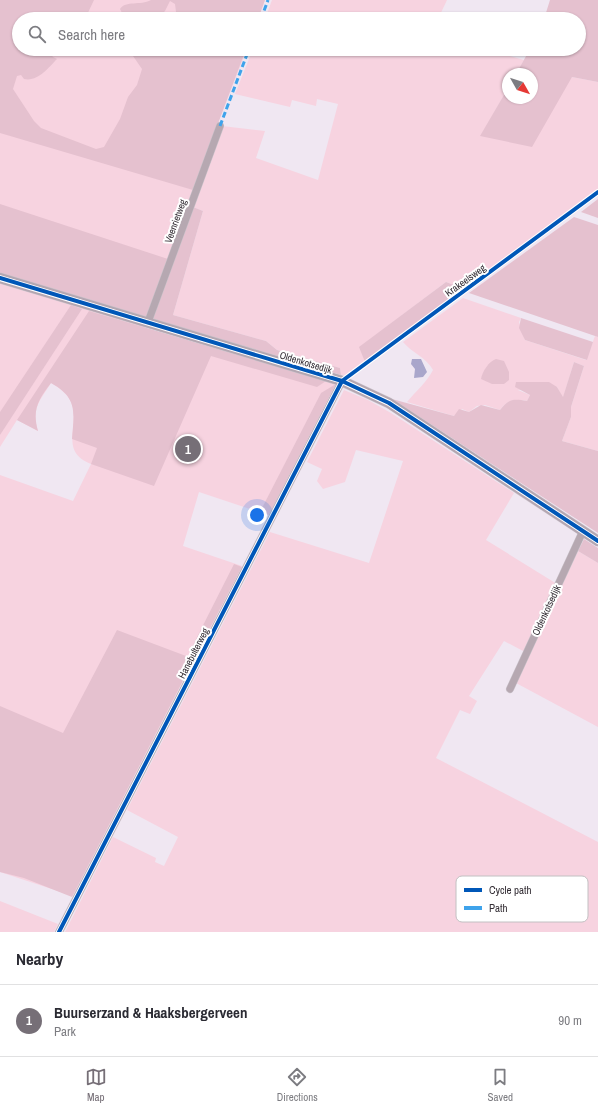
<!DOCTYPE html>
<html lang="en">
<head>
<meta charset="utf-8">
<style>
	:root { --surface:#fff; --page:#f7f7f7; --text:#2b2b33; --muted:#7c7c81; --line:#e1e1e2; --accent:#766f77 }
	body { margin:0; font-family:"Archivo Narrow",sans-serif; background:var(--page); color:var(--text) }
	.compass { position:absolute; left:502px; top:68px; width:36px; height:36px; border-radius:50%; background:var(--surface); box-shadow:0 1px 3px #0004; rotate:129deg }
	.you { position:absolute; left:257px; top:515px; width:14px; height:14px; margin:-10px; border:3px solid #fff; border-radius:50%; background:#1a73e8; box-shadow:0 0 0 6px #1a73e833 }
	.badge { display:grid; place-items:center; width:26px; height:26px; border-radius:50%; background:var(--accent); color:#fff; font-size:13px; font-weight:700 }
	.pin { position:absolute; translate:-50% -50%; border:2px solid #fff; box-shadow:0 1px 4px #0006 }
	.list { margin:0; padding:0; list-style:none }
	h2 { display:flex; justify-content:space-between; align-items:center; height:52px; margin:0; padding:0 16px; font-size:17px }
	h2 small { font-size:13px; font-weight:400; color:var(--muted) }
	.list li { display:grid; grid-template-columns:26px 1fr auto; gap:12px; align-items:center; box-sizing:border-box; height:72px; padding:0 16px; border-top:1px solid var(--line) }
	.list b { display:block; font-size:15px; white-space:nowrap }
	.list p { margin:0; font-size:13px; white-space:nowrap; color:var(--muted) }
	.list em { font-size:13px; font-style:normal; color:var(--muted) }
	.icon { flex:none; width:22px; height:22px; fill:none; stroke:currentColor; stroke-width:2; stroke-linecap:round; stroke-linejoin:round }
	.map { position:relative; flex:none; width:598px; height:932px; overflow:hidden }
	.search { position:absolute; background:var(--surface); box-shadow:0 1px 3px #0004; left:12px; right:12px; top:12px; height:44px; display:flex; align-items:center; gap:10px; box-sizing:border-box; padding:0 14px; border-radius:22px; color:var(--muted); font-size:15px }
	.sheet { height:124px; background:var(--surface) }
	nav { display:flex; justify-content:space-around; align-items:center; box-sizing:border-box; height:56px; border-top:1px solid var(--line); background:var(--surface); font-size:11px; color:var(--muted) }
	nav a { display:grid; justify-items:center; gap:2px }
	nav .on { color:var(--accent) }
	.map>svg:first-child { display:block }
	.green { fill:#f7d3e0 }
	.forest { fill:#e5c1cf }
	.water { fill:#a9a6cb }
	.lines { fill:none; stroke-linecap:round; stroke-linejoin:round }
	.street-casing { stroke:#cac3cb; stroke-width:8 }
	.secondary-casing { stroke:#cac3cb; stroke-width:11 }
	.street { stroke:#b6a8b1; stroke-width:7 }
	.secondary { stroke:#b4a6b1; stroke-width:10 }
	.quiet { stroke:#3ea3eb; stroke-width:3; stroke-dasharray:6 3; stroke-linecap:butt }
	.cycleway-casing { stroke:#fff; stroke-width:6 }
	.cycleway { stroke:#0057b8; stroke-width:4 }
	.labels { text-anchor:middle; stroke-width:4; stroke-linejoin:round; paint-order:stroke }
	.street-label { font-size:10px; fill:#342e35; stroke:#fff }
	.key { fill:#fff; stroke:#c2c0c2; stroke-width:1 }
	.key-label { font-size:11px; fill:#342e35 }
</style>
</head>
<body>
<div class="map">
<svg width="598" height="932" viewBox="0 0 598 932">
	<rect width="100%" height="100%" fill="#f0e7f2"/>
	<g class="green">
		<path d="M0,0H265L258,19H19V49H247L192,189L193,190L168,259H166L144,329L336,383L268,515L199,492L183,546L242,566L73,896L0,872V475L73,501L91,464C48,447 100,409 51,383C39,402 31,409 38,431L17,420L0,447Z"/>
		<polygon points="272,0 447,0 438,19 265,19"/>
		<polygon points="253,49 484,49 524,60 516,74 508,74 508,88 481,136 572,77 598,82 598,191 465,289 446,282 360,347 365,362 346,376 341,375 340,368 277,350 266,341 173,315 203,211 193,207 222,126 265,131 256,158 318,180 338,104 317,99 316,106 292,100 290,107 235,94"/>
		<path d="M463,298L521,318L519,322L525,340L586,360L595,336L598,337V451L562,441L571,417V407L584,366L574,362L563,398L557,387L518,390L530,395L527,401C515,399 508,399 500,410L485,405L477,406L469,412L462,409L454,416L407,402C416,391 427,382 433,370C426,357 412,353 403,342Z"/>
		<polygon points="344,390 368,400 391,413 514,493 486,540 557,584 525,652 504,641 469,696 477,701 470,714 460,710 436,758 598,842 598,932 65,932 113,837 156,858 155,862 164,866 178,837 127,810 270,532 369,563 403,461 356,450 345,482 323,489 317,481 322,469 307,462"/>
		<polygon points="578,551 598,563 598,727 516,683"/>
		<polygon points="0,901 58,924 54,932 0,932"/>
	</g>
	<g class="forest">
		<path d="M0,0H94L85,19H19V49H58L50,53L53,57L57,59C48,68 38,82 24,79L21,75L17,76L13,89L34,121L41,128L96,149L104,147L120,119L128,97L137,85L142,69L133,56L139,50L246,49L193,190L0,133Z"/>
		<path d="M151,0H265L258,19H171L176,12L175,4L170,1L165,11L161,15L154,16L147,14L139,16L122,13L120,9C126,0 140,6 151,0Z"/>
		<polygon points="550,0 598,0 598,82 572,77 532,147 480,136 508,88 508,98 532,98 532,74 516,74 530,49 579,49 579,19 544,19"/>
		<polygon points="598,199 598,218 581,212"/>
		<polygon points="0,204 168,259 147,318 0,273"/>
		<polygon points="193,207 203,211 173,315 266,341 277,350 340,368 341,375 152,319"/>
		<polygon points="574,217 598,225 598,337 469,293"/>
		<polygon points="446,282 465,289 365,362 359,347"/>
		<polygon points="71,305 82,309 0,435 0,412"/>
		<path d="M89,311L326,381L317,387L211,356L154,486L91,464L97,448L72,439C74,412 78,398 51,383C38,400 32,410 38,431L17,420Z"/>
		<polygon points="521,318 593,342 587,360 525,340 519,328"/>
		<path d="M496,359L504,361L509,372V380L504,384H492L481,379C482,372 489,361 496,359Z"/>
		<path d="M574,362L584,366L571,407V417L562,441L598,451V533L392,399L454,416L459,409L469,412L481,405L500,410C509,398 514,399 527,401L530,395L515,387L516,382H549L557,387L563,397Z"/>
		<polygon points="336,384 269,515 260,512 321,393"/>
		<polygon points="584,539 598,548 598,563 578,551"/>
		<polygon points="234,564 242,567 197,653 190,651"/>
		<polygon points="117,630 194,659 72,897 24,878 0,872 0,706 63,733"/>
	</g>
	<polygon class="water" points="412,359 421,359 427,372 423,377 414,378 415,369 411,364"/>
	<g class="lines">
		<defs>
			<g id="street">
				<polyline points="148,322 220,126"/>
				<polyline points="510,689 583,531"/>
				<polyline points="59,932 342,381"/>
			</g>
			<polyline id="secondary" points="0,278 342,381 389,403 598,541"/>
		</defs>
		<use href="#street" class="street-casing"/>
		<use href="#secondary" class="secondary-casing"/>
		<use href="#street" class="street"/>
		<use href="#secondary" class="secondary"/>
		<g class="quiet">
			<polyline points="261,19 268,0"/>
			<polyline points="220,126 249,49"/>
		</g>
		<defs>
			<g id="cycleway">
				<polyline points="0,278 342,381 389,403 598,541"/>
				<polyline points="59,932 342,381 598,192"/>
			</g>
		</defs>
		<use href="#cycleway" class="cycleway-casing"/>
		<use href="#cycleway" class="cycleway"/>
	</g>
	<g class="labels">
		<g class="street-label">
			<text transform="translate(175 221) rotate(-70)" y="4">Veenrietweg</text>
			<text transform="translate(465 280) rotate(-36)" y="4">Krakeelsweg</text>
			<text transform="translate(306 362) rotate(17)" y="4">Oldenkotsedijk</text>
			<text transform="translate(546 610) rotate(-65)" y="4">Oldenkotsedijk</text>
			<text transform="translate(193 653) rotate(-63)" y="4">Hanebulterweg</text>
		</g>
	</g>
	<rect x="456" y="876" width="132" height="46" rx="6" class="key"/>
	<rect x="464" y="888" width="18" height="4" fill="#0057b8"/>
	<rect x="464" y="906" width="18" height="4" fill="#3ea3eb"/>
	<g class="key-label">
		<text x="489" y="894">Cycle path</text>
		<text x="489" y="912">Path</text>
	</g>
</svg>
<svg class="compass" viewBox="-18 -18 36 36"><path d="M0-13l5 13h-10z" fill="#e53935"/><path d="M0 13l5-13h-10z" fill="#7c7c81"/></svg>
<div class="you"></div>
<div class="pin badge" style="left:188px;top:449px">1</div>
<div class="search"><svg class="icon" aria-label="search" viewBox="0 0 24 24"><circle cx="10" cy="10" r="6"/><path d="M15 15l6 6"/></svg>Search here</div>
</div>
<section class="sheet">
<h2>Nearby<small></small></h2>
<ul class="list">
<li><span class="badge">1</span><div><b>Buurserzand &amp; Haaksbergerveen</b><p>Park</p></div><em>90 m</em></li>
</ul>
</section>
<nav>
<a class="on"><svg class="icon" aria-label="map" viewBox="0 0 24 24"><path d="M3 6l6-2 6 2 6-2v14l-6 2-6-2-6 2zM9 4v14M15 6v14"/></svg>Map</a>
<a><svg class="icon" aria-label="directions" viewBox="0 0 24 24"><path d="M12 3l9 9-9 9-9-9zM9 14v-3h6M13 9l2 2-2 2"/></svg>Directions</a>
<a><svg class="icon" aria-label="saved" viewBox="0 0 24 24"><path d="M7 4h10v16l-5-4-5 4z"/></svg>Saved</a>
</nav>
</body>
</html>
